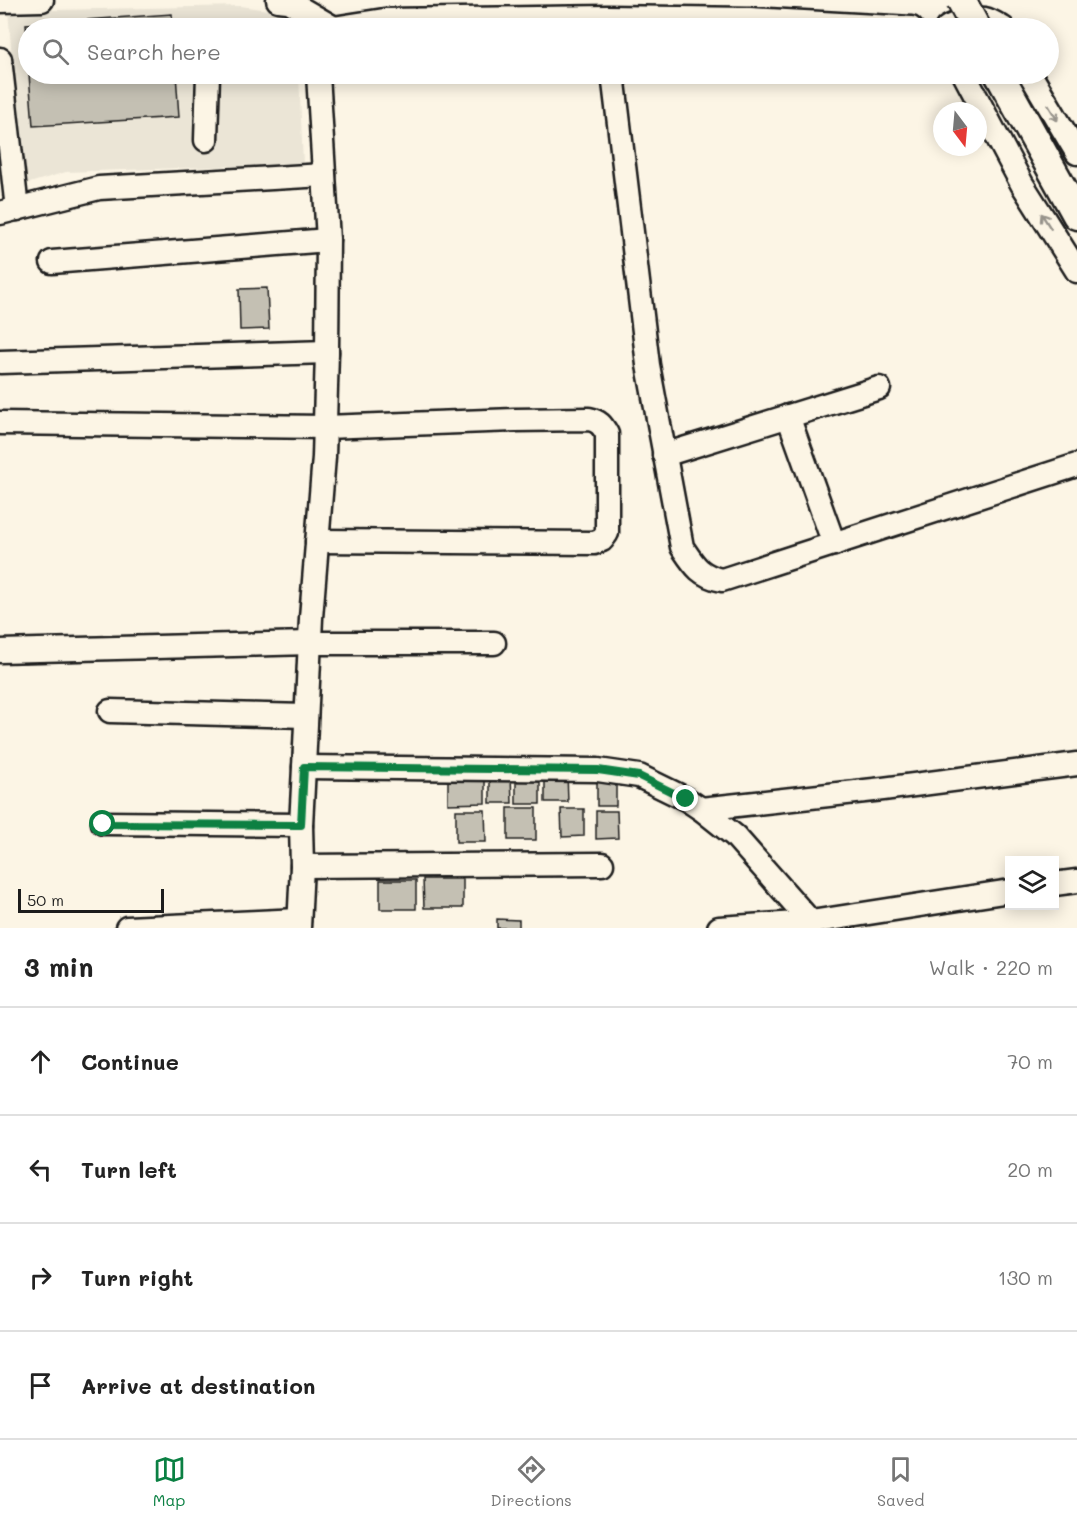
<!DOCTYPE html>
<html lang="en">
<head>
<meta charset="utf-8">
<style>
	:root { --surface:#fff; --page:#f2f2f2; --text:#222; --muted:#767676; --line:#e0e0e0; --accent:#0b8043 }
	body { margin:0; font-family:Mali,sans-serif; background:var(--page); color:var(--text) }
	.controls { position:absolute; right:18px; bottom:18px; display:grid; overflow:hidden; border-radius:0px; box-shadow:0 3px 15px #0003 }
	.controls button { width:54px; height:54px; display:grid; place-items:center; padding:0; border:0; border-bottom:2px solid var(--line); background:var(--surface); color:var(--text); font:30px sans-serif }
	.compass { position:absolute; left:933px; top:102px; width:54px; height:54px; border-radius:50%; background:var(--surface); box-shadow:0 3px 15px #0003; rotate:164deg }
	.scale { position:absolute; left:18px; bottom:15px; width:146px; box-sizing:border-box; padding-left:6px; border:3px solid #1c1c1c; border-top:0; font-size:16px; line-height:21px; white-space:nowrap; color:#1c1c1c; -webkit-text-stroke:4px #fcf5e5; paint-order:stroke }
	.stop { position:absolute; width:18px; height:18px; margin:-14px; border:4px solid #0b8043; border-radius:50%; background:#fff }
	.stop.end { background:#0b8043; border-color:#fff; box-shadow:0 2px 6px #0008 }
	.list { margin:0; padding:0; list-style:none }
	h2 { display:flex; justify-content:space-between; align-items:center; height:78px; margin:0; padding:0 24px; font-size:26px }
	h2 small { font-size:20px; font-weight:400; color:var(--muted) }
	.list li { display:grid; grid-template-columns:39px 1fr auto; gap:18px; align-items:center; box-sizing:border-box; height:108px; padding:0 24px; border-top:2px solid var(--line) }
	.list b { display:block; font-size:22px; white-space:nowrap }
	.list em { font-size:20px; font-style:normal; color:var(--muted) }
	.icon { flex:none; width:33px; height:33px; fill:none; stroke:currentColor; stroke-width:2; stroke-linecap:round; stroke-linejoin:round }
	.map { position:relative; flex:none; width:1077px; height:928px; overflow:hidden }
	.search { position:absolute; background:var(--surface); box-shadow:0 3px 15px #0003; left:18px; right:18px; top:18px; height:66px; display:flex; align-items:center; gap:15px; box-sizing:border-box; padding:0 21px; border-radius:33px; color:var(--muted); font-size:22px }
	.sheet { height:510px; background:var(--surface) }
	nav { display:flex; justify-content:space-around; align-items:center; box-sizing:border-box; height:84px; border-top:2px solid var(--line); background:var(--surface); font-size:16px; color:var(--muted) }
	nav a { display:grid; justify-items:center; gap:3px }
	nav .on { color:var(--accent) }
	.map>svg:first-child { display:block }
	.built { fill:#ebe5d6 }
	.building { fill:#c4c0b3; stroke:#1c1c1c; stroke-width:1.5 }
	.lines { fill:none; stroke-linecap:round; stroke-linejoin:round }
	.minor-casing { stroke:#1c1c1c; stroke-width:27 }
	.major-casing { stroke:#1c1c1c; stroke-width:33 }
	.minor { stroke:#fcf5e5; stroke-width:22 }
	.major { stroke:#fcf5e5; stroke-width:28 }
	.major-bridge-casing { stroke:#1c1c1c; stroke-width:33; stroke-linecap:butt }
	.major-bridge { stroke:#fcf5e5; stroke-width:28 }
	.oneway { stroke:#97938b }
	.route { stroke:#0b8043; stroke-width:8 }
</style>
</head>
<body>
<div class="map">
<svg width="1077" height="928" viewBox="0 0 1077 928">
	<rect width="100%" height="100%" fill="#fcf5e5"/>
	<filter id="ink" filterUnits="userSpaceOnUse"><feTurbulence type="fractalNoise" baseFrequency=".0167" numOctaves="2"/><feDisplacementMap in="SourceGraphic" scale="12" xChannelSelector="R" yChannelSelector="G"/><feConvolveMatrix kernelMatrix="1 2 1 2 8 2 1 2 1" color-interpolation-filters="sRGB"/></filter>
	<g filter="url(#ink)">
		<polygon class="built" points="240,6 296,14 297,28 28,28 28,74 299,74 303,164 66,172 23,185 8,11"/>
		<g class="building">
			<polygon points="172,14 173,28 28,28 28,60 26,24"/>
			<polygon points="29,74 176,74 179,117 33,126"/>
			<polygon points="267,288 269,329 240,330 239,289"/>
			<polygon points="485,773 485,803 448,804 448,774"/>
			<polygon points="540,773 540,804 516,804 516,774"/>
			<polygon points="567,773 568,802 545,802 545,774"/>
			<polygon points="490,775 511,775 512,803 490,803"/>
			<rect x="597" y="775" width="19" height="31"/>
			<rect x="508" y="808" width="28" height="32"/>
			<polygon points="561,809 584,809 584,836 562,837"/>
			<polygon points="456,810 485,810 486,842 456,842"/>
			<polygon points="596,811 617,811 618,838 596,839"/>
			<polygon points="423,879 463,879 463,908 424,908"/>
			<rect x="380" y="880" width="36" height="29"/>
			<polygon points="497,919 519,920 519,928 497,928"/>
		</g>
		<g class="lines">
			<defs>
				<g id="minor">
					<polyline points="278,0 288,1 334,28"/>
					<polyline points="0,1 42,0"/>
					<polyline points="333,28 384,20 607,17 750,19 911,28"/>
					<path d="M947,28C954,23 977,18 985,19C991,20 998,25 1003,28"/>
					<polyline points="0,59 17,209"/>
					<path d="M613,74L648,365L682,547C694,565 700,576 722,580L1077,465"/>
					<polyline points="964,74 1022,184 1077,271"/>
					<polyline points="1030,74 1077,153"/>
					<polyline points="206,140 208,74"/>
					<polyline points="0,213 99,188 324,175"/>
					<polyline points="52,262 328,240"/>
					<polyline points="0,362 327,352"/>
					<polyline points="788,416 834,544"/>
					<path d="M0,423L325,427L515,420L589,419C599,421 602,425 607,434V533L602,540L594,543L317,541"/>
					<polyline points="664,455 879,388"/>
					<polyline points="0,651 310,643 494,643"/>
					<polyline points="110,711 306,716"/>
					<polyline points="304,767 598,770 639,776 686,799 701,809 735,836 811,922"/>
					<polyline points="701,809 883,789 1077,764"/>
					<polyline points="103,823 301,825"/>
					<polyline points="302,866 602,864"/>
					<polyline points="1054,884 1077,881"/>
					<polyline points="127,928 299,920"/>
					<polyline points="299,928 302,866 301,825 304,767 311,618 324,457 327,352 328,240 318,74"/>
					<polyline points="719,928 811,922 1010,891"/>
				</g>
				<polyline id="major" points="999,74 1077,215"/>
			</defs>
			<use href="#minor" class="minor-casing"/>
			<use href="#major" class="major-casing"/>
			<use href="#minor" class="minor"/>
			<use href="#major" class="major"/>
			<defs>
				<polyline id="major-bridge" points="961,0 976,28"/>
			</defs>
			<use href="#major-bridge" class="major-bridge-casing"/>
			<use href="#major-bridge" class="major-bridge"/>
		</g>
		<defs><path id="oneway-shaft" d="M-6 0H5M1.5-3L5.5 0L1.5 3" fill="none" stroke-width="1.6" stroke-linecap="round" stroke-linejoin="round" transform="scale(1.5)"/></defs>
		<g class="oneway">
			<use href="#oneway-shaft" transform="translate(1053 113) rotate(59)"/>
			<use href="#oneway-shaft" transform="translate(1046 221) rotate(-122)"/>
		</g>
	</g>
	<g class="lines" filter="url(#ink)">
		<polyline class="route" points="103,824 301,825 304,767 598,770 639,776 686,799"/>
	</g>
</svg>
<div class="controls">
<button><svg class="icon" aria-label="layers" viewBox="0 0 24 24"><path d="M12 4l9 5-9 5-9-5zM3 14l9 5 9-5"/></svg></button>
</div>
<svg class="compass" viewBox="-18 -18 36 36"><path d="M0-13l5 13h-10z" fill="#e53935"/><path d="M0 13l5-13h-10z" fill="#767676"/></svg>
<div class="scale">50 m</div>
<div class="stop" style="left:103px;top:824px"></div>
<div class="stop end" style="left:686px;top:799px"></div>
<div class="search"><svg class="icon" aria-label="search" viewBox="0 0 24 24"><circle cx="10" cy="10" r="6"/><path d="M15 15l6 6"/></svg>Search here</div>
</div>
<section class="sheet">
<h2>3 min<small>Walk · 220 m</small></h2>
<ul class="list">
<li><svg class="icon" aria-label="ahead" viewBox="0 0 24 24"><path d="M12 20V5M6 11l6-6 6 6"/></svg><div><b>Continue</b></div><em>70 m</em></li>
<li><svg class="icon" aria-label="left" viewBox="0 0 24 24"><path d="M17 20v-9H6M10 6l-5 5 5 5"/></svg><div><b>Turn left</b></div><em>20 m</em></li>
<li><svg class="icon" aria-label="right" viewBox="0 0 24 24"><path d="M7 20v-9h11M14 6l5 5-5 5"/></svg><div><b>Turn right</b></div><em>130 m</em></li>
<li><svg class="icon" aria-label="arrive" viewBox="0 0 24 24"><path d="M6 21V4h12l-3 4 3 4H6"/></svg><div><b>Arrive at destination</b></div></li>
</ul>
</section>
<nav>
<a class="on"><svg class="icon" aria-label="map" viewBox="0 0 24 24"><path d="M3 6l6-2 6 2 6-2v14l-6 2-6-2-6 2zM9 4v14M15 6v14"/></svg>Map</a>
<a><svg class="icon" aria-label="directions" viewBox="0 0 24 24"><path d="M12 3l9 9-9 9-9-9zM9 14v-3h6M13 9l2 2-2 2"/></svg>Directions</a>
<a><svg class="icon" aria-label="saved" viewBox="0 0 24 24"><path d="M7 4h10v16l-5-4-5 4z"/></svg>Saved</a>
</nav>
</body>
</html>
